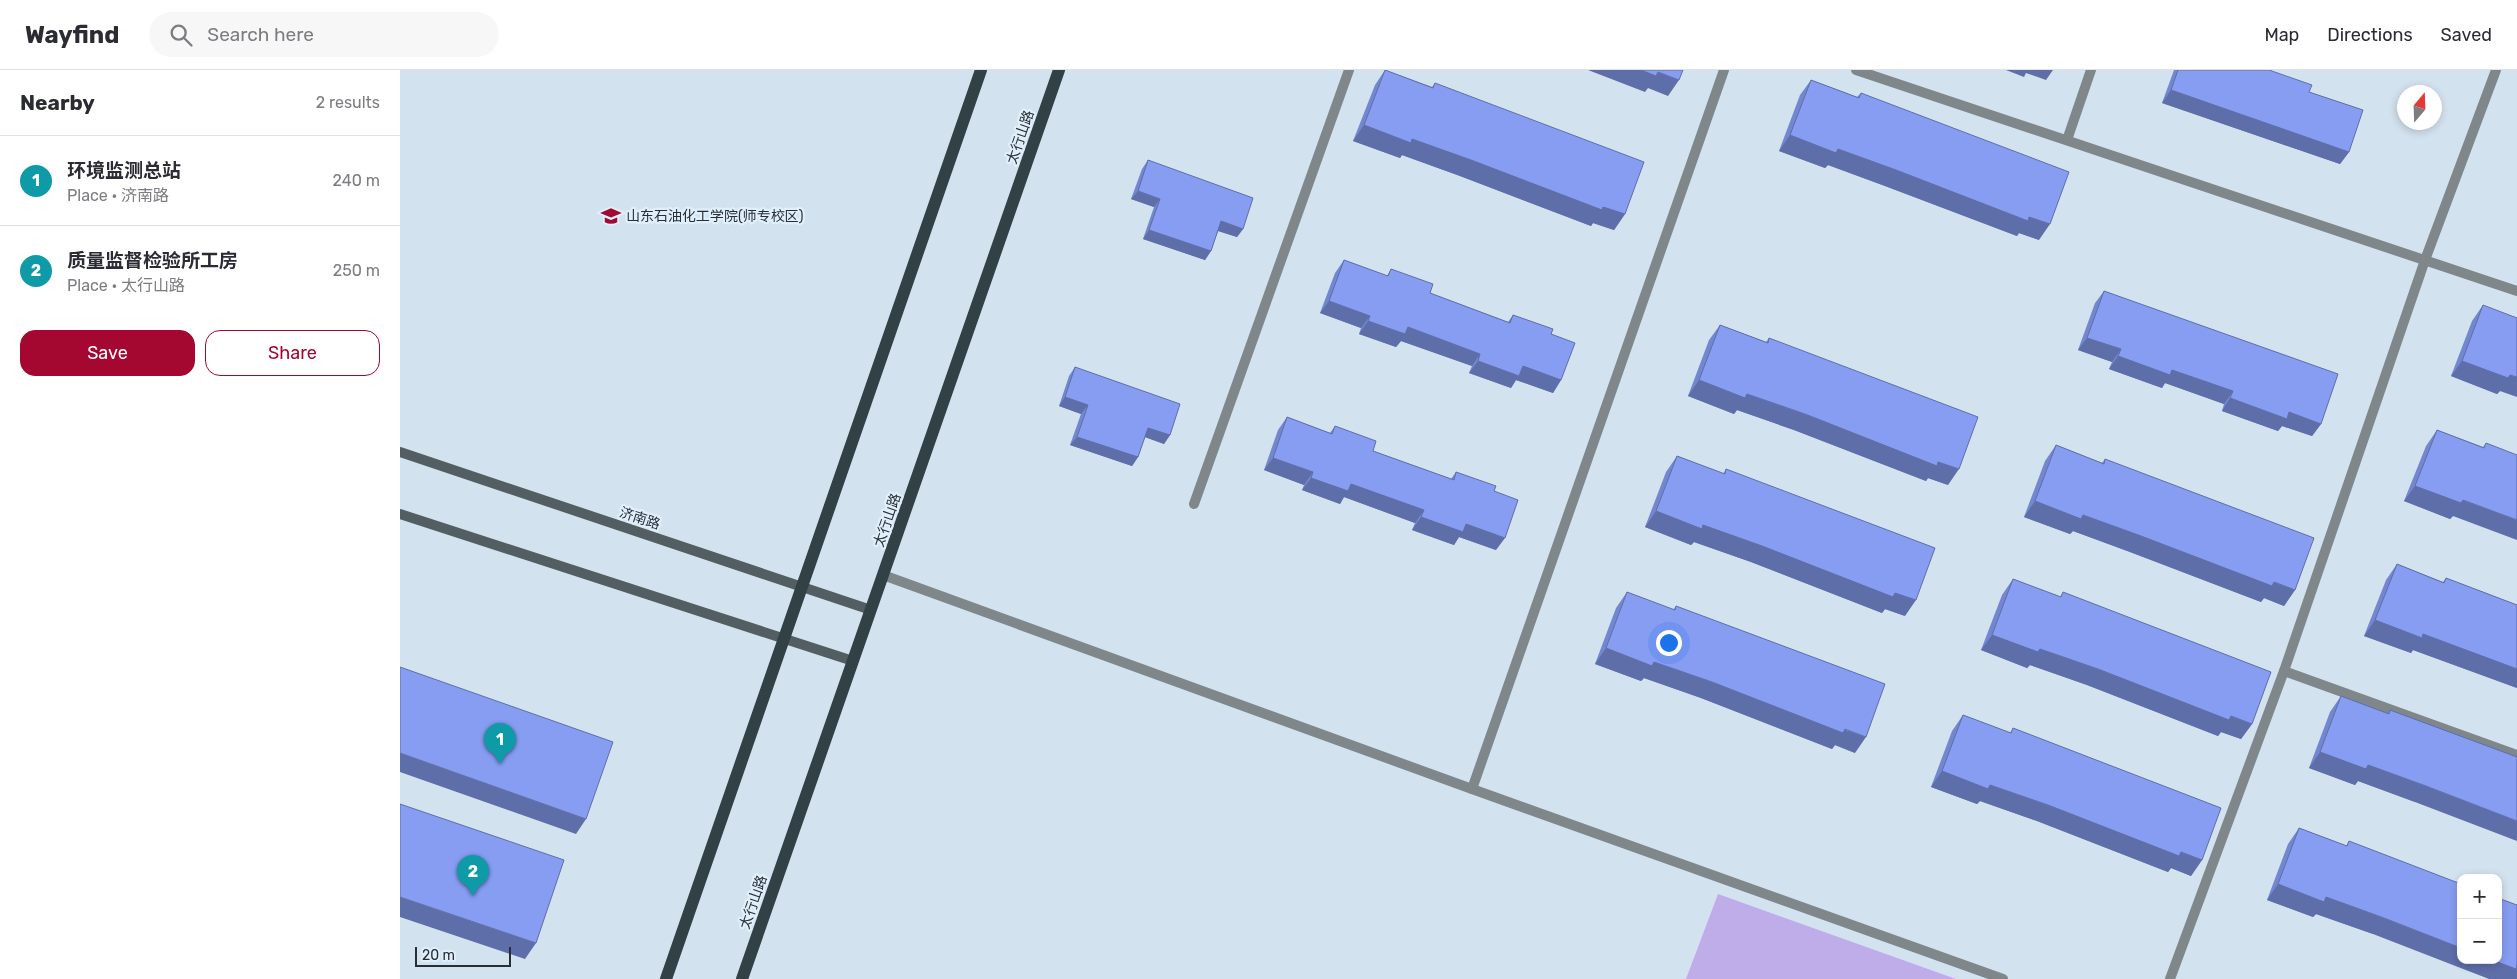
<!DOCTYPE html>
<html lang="en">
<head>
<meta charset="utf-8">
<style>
	:root { --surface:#fff; --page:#f7f7f7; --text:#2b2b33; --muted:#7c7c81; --line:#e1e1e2; --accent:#a4072f }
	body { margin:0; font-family:Rubik,"Noto Sans SC",sans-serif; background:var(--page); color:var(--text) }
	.controls { position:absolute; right:15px; bottom:15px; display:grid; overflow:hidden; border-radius:10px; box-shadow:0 2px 8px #0003 }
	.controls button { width:45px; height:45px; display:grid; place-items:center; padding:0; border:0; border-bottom:1px solid var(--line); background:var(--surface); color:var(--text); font:25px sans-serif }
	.compass { position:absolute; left:1997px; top:15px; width:45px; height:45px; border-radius:50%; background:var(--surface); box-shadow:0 2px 8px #0003; rotate:19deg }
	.scale { position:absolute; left:15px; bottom:12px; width:96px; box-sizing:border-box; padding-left:5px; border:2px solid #282e33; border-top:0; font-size:14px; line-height:18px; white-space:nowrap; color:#282e33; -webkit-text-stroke:4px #e0effc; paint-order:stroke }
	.you { position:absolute; left:1268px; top:572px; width:18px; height:18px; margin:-12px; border:4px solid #fff; border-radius:50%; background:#1a73e8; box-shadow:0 0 0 8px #1a73e833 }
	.badge { display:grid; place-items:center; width:32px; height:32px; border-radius:50%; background:var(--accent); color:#fff; font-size:16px; font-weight:700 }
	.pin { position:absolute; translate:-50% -41px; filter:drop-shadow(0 1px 2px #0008) }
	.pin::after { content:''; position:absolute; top:26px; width:18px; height:15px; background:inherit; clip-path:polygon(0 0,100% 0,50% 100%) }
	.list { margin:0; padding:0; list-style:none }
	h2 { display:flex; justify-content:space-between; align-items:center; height:65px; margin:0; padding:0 20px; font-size:21px }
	h2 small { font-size:16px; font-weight:400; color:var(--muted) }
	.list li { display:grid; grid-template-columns:32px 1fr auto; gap:15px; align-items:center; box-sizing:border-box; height:90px; padding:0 20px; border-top:1px solid var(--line) }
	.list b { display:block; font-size:19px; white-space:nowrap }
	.list p { margin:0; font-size:16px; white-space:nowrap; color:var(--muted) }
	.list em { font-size:16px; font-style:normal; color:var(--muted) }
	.actions { display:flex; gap:10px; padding:15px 20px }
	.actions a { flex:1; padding:11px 0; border:1px solid var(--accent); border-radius:15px; text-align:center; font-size:18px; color:var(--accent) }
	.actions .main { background:var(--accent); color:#fff }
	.icon { flex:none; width:28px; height:28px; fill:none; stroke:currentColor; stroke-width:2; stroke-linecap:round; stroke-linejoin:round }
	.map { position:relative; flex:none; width:2117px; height:909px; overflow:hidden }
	header { display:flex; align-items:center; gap:30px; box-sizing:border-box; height:70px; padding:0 25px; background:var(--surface); border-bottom:1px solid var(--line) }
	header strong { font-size:24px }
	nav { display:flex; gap:28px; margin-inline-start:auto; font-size:18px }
	.search { width:350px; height:45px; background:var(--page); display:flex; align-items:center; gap:12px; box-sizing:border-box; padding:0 18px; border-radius:28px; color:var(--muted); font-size:19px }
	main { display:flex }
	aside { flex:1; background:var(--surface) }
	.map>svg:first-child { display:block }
	.green { fill:#bfade9 }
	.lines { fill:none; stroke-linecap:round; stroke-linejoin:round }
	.service { stroke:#7f878a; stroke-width:10 }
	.secondary { stroke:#525e62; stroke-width:10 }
	.primary { stroke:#324146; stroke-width:12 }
	.wall { fill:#7387d0 }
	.shaded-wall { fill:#5e6ea9 }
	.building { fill:#869df2; stroke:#5e6ea9 }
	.labels { text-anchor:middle; stroke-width:4.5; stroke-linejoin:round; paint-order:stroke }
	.street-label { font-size:14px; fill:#282e33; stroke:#e0effc }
	.poi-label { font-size:14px; fill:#282e33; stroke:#e0effc; text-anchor:start }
</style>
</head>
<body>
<header>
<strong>Wayfind</strong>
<div class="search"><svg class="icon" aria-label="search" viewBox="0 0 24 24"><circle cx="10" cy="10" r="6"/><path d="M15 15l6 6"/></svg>Search here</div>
<nav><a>Map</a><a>Directions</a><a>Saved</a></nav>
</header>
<main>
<aside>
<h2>Nearby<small>2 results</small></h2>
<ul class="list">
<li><span class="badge" style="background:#0f9aa8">1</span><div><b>环境监测总站</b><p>Place · 济南路</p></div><em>240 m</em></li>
<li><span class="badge" style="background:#0f9aa8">2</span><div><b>质量监督检验所工房</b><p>Place · 太行山路</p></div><em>250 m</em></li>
</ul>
<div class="actions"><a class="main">Save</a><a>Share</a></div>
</aside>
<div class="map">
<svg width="2117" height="909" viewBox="0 0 2117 909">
	<rect width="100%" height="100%" fill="#d3e2ef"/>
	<polygon class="green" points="1318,824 1556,909 1286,909"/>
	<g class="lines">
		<g class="service">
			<polyline points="1456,0 2117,221"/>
			<polyline points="1667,70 1691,0"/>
			<polyline points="794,434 949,0"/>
			<polyline points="483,505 1072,719 1603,909"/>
			<polyline points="1884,601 2117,685"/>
			<polyline points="1072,719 1324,0"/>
			<polyline points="1770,909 1884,601 2025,190 2096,0"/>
		</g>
		<g class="secondary">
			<polyline points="0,382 471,540"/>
			<polyline points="0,444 453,591"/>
		</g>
		<g class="primary">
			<polyline points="266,909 581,0"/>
			<polyline points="342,909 659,0"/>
		</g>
	</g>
	<g class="wall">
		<polygon points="985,0 1032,17 1035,13 1225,144 1214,160 1193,153 1191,156 1060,106 1002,85 1000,88 953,71 975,15"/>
		<polygon points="1774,0 1869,0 1909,22 1949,82 1940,94 1762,33"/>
		<polygon points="1411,10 1457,27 1461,23 1639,170 1619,163 1617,166 1485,116 1428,95 1425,98 1379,81 1400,25"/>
		<polygon points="748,90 843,159 837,167 818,161 811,181 805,190 743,169 754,137 731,129 742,99"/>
		<polygon points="944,190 987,206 991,199 1030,223 1108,252 1113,245 1151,264 1161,310 1153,323 1116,310 1111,318 1069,303 1072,296 1001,271 996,277 959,264 961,258 920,243 935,203"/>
		<polygon points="1704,221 1921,354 1912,366 1882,356 1878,361 1822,341 1824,334 1765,313 1762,318 1709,299 1712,292 1678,280 1695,233"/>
		<polygon points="2083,235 2100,321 2097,324 2051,306 2072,251"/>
		<polygon points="1320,255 1366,272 1369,268 1548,415 1528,408 1526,411 1394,360 1337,340 1334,344 1288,326 1309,270"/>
		<polygon points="675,297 770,365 764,374 745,367 738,387 732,396 670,375 681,344 659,336 669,306"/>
		<polygon points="887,347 930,363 935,356 973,381 1051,409 1056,402 1094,421 1096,480 1059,467 1054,475 1012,460 1015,453 944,427 940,434 902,420 904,415 864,400 878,360"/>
		<polygon points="2037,360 2083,377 2086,373 2053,446 2050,449 2004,431 2026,376"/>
		<polygon points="1656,375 1702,393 1705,389 1895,520 1884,536 1864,528 1861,532 1730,482 1673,461 1670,464 1624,447 1645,391"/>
		<polygon points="1277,386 1323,404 1326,399 1505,546 1485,539 1482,543 1351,492 1294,472 1291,475 1245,457 1266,402"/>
		<polygon points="1997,494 2043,512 2046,508 2117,535 2117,618 2013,580 2011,583 1964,566 1986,510"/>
		<polygon points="1613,509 1660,527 1663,522 1852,654 1841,669 1821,662 1818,666 1687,615 1630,595 1627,598 1581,580 1602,525"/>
		<polygon points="1227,522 1273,540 1276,536 1455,683 1435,675 1432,679 1301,628 1244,608 1241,611 1195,594 1216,538"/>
		<polygon points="1941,626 1987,644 1990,640 2015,732 1958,711 1955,715 1909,698 1930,642"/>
		<polygon points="1563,645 1610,663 1613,658 1802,790 1791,806 1771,798 1768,802 1637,751 1580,731 1577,734 1531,717 1552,661"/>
		<polygon points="1899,758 1946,776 1949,771 1973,864 1916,844 1913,847 1867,830 1888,774"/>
	</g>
	<g class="shaded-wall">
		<polygon points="1188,0 1241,0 1258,2 1279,10 1268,26 1248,18 1245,22"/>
		<polygon points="1606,0 1653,0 1646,10 1626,3 1624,7"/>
		<polygon points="1771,20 1949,82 1940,94 1762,33"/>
		<polygon points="964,55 1012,69 1225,144 1214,160 1193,153 1191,156 1060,106 1002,85 1000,88 953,71"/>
		<polygon points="1390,65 1438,79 1650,154 1639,170 1619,163 1617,166 1485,116 1428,95 1425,98 1379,81"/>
		<polygon points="738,121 760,129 754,137 731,129"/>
		<polygon points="821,151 843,159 837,167 815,160"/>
		<polygon points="749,160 811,181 805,190 743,169"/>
		<polygon points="929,231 970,246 961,258 920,243"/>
		<polygon points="968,251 1008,257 1080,284 1072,296 1001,271 996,277 959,264"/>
		<polygon points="1687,268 1721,279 1712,292 1678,280"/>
		<polygon points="1718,286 1772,300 1833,321 1824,334 1765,313 1762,318 1709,299"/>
		<polygon points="1078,291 1123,296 1161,310 1153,323 1116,310 1111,318 1069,303"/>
		<polygon points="2062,291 2117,307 2117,327 2100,321 2097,324 2051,306"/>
		<polygon points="1299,310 1347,324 1559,399 1548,415 1528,408 1526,411 1394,360 1337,340 1334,344 1288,326"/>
		<polygon points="665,327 688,335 681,344 659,336"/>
		<polygon points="1830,328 1889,342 1921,354 1912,366 1882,356 1878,361 1822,341"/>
		<polygon points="748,358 770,365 764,374 742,366"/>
		<polygon points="677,367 738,387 732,396 670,375"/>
		<polygon points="873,388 913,402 904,415 864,400"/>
		<polygon points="911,408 951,414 1024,440 1015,453 944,427 940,434 902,420"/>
		<polygon points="2015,416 2063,430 2117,450 2117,470 2053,446 2050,449 2004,431"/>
		<polygon points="1635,431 1683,445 1895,520 1884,536 1864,528 1861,532 1730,482 1673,461 1670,464 1624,447"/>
		<polygon points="1256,441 1303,455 1516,530 1505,546 1485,539 1482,543 1351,492 1294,472 1291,475 1245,457"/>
		<polygon points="1021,447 1066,454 1105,468 1096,480 1059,467 1054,475 1012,460"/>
		<polygon points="1975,550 2023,564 2117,599 2117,618 2013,580 2011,583 1964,566"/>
		<polygon points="1592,565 1640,579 1852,654 1841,669 1821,662 1818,666 1687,615 1630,595 1627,598 1581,580"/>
		<polygon points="1206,578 1254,592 1466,667 1455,683 1435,675 1432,679 1301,628 1244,608 1241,611 1195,594"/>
		<polygon points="1920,682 1968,695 2026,716 2117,751 2117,771 2015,732 1958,711 1955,715 1909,698"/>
		<polygon points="0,683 186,749 176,764 0,702"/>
		<polygon points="1542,701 1590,715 1802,790 1791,806 1771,798 1768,802 1637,751 1580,731 1577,734 1531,717"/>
		<polygon points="1878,814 1926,827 1984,848 2061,878 2061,890 2092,890 2117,895 2117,909 2089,909 1973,864 1916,844 1913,847 1867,830"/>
		<polygon points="0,827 136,873 125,889 0,847"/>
	</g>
	<g class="building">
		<polygon points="985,0 1033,18 1035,13 1244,92 1225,144 1203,137 1202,140 1071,90 1012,69 1011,73 964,55"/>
		<polygon points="1241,0 1283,0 1279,10 1258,2 1256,6"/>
		<polygon points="1778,0 1869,0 1912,15 1909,22 1963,40 1949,82 1771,20"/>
		<polygon points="1411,10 1459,28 1461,23 1669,102 1650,154 1629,147 1628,151 1496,100 1438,79 1436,83 1390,65"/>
		<polygon points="748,90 853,128 843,159 821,151 811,181 749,160 760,129 738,121"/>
		<polygon points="944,190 988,206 991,199 1033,214 1030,223 1110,253 1113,245 1153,259 1151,264 1175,273 1161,310 1123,296 1119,306 1078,291 1080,284 1008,257 1005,264 968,251 970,246 929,231"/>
		<polygon points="1704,221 1938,304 1921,354 1889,342 1887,349 1830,328 1833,321 1772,300 1770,305 1718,286 1721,279 1687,268"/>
		<polygon points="2083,235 2117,248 2117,307 2110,305 2108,308 2062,291"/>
		<polygon points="1320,255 1368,273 1369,268 1578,347 1559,399 1538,392 1537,396 1405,344 1347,324 1345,328 1299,310"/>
		<polygon points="675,297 780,334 770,365 748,358 738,387 677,367 688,335 665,327"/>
		<polygon points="887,347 932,364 935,356 976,371 973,381 1054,410 1056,402 1096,416 1094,421 1118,430 1105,468 1066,454 1063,462 1021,447 1024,440 951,414 948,421 911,408 913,402 873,388"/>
		<polygon points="2037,360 2084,378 2086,373 2117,385 2117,450 2063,430 2061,433 2015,416"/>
		<polygon points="1656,375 1704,394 1705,389 1914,468 1895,520 1874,512 1872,516 1741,466 1683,445 1681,449 1635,431"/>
		<polygon points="1277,386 1325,404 1326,399 1535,478 1516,530 1495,523 1493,527 1362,476 1303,455 1302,459 1256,441"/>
		<polygon points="1997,494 2044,513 2046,508 2117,535 2117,599 2023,564 2022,568 1975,550"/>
		<polygon points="1613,509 1661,527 1663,522 1871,602 1852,654 1831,646 1829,650 1698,599 1640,579 1638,582 1592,565"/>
		<polygon points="1227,522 1275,540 1276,536 1485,614 1466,667 1445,659 1443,663 1312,612 1254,592 1252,596 1206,578"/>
		<polygon points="0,597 213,672 186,749 0,683"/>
		<polygon points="1941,626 1989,644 1990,640 2117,687 2117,751 2026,716 1968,695 1966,699 1920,682"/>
		<polygon points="1563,645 1611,663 1613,658 1821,738 1802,790 1781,782 1779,786 1648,735 1590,715 1588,719 1542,701"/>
		<polygon points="0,734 164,790 136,873 0,827"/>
		<polygon points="1899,758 1947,776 1949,771 2061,814 2061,878 1984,848 1926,827 1924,832 1878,814"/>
		<polygon points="2098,828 2117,835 2117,895 2116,899 2092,890 2098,890"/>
	</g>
	<defs>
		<symbol id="university-bare" viewBox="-9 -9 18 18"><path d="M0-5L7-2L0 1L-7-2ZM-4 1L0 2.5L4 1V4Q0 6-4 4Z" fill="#a4072f" stroke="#e0effc" stroke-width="2.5" paint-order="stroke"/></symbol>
	</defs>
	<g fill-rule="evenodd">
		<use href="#university-bare" x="197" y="132" width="28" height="28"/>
	</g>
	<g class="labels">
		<g class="street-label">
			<text transform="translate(620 67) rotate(-71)" y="5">太行山路</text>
			<text transform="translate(240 448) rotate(18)" y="5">济南路</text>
			<text transform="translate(487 450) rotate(-71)" y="5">太行山路</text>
			<text transform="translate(353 832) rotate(-71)" y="5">太行山路</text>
		</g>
		<g class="poi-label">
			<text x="226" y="151">山东石油化工学院(师专校区)</text>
		</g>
	</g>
</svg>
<div class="controls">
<button>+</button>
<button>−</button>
</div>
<svg class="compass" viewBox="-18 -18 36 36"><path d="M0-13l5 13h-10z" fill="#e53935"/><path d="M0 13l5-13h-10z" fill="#7c7c81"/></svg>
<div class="scale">20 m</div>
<div class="you"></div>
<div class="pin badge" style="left:100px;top:694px;background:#0f9aa8">1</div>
<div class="pin badge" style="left:73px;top:826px;background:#0f9aa8">2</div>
</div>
</main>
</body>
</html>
